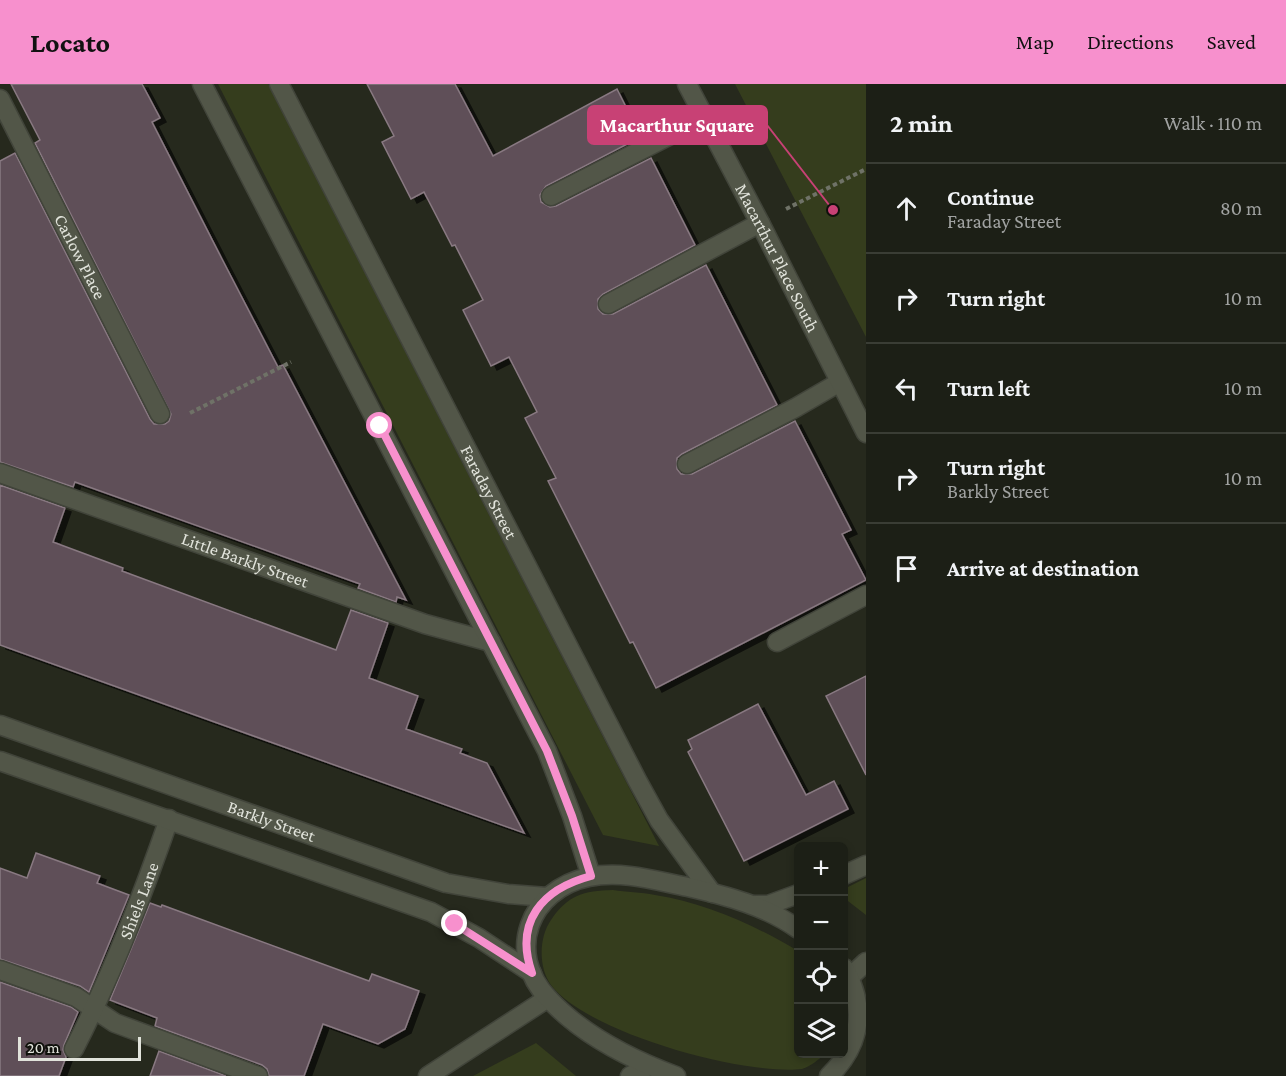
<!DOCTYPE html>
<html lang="en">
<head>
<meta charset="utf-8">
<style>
	:root { --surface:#1c1f16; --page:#292c23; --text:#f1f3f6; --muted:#a0a2a1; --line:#3a3d35; --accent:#f790cd }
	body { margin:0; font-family:"Crimson Pro",serif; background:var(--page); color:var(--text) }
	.controls { position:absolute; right:18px; bottom:18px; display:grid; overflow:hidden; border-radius:9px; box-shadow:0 3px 9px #0003 }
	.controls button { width:54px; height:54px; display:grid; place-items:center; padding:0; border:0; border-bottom:2px solid var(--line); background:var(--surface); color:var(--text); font:30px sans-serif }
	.scale { position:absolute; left:18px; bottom:15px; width:123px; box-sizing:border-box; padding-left:6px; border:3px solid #e1e3db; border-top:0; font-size:16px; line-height:21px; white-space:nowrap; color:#e1e3db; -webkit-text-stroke:4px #10110c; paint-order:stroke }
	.stop { position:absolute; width:18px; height:18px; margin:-14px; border:4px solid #f790cd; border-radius:50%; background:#fff }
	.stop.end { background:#f790cd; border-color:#fff; box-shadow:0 2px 6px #0008 }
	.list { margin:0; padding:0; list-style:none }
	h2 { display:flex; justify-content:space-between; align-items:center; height:78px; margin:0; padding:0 24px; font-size:26px }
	h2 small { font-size:20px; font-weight:400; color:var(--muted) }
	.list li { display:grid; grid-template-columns:39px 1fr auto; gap:18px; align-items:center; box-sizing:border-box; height:90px; padding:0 24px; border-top:2px solid var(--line) }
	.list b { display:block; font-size:22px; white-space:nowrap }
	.list p { margin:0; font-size:20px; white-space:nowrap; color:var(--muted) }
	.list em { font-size:20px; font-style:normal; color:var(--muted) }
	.icon { flex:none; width:33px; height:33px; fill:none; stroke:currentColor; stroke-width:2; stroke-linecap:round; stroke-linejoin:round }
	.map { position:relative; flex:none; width:866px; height:992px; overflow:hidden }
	header { display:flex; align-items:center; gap:36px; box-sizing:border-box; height:84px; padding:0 30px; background:var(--accent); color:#111 }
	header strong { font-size:28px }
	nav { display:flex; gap:33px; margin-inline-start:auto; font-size:21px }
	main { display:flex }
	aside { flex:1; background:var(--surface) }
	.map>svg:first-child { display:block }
	.green { fill:#353d1d }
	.building { fill:#5f5058; stroke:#897982; stroke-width:1.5; filter:url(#shadow) }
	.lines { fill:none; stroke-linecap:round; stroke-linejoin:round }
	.service-casing { stroke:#41443a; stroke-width:21 }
	.minor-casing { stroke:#41443a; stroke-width:21 }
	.path { stroke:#6f7267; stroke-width:4; stroke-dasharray:4.5 3; stroke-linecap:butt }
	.service { stroke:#525648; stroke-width:18 }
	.minor { stroke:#525648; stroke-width:18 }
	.route { stroke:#f790cd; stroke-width:8 }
	.labels { text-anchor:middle; stroke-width:6; stroke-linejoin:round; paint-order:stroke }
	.street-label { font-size:18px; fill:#e1e3db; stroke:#10110c }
	.leader { fill:none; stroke:#c84175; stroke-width:2 }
	.callout-dot { fill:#c84175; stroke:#10110c; stroke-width:2 }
	.callout { fill:#c84175; stroke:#c84175; stroke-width:2 }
	.callout-label { font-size:20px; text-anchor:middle; font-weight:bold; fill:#fff }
</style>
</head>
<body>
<header>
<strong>Locato</strong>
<nav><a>Map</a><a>Directions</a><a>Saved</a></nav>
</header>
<main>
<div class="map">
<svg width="866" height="992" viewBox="0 0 866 992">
	<defs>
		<filter id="shadow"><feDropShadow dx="6" dy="4" stdDeviation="0" flood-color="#0009"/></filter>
	</defs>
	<rect width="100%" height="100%" fill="#26291d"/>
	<g class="green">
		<polygon points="218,0 268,0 659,762 603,751"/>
		<polygon points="735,0 866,0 866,253"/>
		<polygon points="866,794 866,831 844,814 844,805"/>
		<path d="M613,806C626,808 641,808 655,811C705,819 755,841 798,867V970H825C818,976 811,982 802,985C745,992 587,949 551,901C538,883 539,853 551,836C568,811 583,807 613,806Z"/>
		<polygon points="536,959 576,992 473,992"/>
	</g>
	<g class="building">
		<polygon points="11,0 142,0 160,34 152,38 222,175 278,283 283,281 406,516 397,513 396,518 358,504 360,500 75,398 73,403 0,378 0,77 15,69 150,335 154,340 165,340 169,337 171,330 35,59 40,56"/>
		<polygon points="367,0 455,0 493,72 617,5 641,53 546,102 540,111 541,118 550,123 556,122 651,74 695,161 603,210 598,215 598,225 603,230 613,230 706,181 777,321 682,370 677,374 677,385 681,390 692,390 795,337 851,446 842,450 866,496 656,604 633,558 630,559 548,397 556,394 525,334 537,328 509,273 491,282 463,226 483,216 455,161 452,162 424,108 411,115 382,58 394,52"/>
		<polygon points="0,401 65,424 53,458 123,484 122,487 336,566 351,526 388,539 369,594 418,612 406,645 462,665 460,669 487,679 524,749 0,561"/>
		<polygon points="866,592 866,691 826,612"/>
		<polygon points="758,620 806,711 834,697 848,725 744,777 688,668 692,665 688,656"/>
		<polygon points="36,769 100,792 97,799 129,811 89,908 80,902 0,875 0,784 27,794"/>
		<polygon points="150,819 161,823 162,821 369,897 372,890 419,907 405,945 378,960 323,940 304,992 269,992 267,985 262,981 155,942 157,934 110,916"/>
		<polygon points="0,898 71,923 78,928 64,961 63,966 66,973 59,992 0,992"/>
		<polygon points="159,967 226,992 150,992"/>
	</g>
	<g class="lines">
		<defs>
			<g id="service">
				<path id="s1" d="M0,15L160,330"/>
				<polyline points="551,112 704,34"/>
				<polyline points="608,220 760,139"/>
				<polyline points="687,380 795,324 840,298"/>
				<path id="s2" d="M0,389L425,540L491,558"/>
				<polyline points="777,558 866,511"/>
				<polyline points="0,886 76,913 115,939 258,992"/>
				<path id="s3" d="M74,965C112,891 142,813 169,735"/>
			</g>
			<g id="minor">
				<polyline points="202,0 547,667 572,732 591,792"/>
				<path id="s4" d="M279,0L637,696L659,736L712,809"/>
				<path id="s5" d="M687,0L760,139L866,349"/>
				<path id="s6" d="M0,641L446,799L508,810L547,813"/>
				<polyline points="0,677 431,828 479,854 532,889"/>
				<polyline points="844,791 866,781"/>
				<polyline points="755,821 768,821 798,810"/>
				<polyline points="851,892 866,878"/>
				<polyline points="428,992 548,914"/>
				<polyline points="630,992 649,982"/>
				<path d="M676,992C630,975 582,951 548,914C505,869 529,805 589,793C622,786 657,797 688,803C727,812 766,822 798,845"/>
				<path d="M829,992C862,960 866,922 844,884"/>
			</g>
		</defs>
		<use href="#service" class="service-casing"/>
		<use href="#minor" class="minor-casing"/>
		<g class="path">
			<polyline points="786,125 866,85"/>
			<polyline points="190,329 291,278"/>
		</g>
		<use href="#service" class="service"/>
		<use href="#minor" class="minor"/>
	</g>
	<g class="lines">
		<path class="route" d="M380,342L547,667L572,732L591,792C542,805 514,838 532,889L455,840"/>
	</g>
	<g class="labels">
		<g class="street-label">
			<text dy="6" stroke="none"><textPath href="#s1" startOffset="177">Carlow Place</textPath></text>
			<text dy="6" stroke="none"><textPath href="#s5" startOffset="196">Macarthur Place South</textPath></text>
			<text dy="6" stroke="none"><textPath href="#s4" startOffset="459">Faraday Street</textPath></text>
			<text dy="6" stroke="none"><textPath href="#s2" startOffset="260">Little Barkly Street</textPath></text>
			<text dy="6" stroke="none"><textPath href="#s6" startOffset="288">Barkly Street</textPath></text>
			<text dy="6" stroke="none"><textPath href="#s3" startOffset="162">Shiels Lane</textPath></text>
		</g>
	</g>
	<path class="leader" d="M833 126L767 41"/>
	<circle class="callout-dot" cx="833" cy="126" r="6"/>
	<rect class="callout" x="588" y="22" width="179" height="38" rx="6"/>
	<g class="callout-label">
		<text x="677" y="48">Macarthur Square</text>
	</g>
</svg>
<div class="controls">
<button>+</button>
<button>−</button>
<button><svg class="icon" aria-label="locate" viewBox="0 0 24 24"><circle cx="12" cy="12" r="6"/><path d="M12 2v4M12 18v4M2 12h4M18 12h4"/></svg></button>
<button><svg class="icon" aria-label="layers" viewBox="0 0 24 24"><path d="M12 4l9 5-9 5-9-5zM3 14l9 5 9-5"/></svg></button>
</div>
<div class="scale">20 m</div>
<div class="stop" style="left:380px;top:342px"></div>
<div class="stop end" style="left:455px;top:840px"></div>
</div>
<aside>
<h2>2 min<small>Walk · 110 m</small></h2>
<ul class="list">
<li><svg class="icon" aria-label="ahead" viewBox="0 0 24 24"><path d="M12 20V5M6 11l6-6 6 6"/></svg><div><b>Continue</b><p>Faraday Street</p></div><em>80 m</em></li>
<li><svg class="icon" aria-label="right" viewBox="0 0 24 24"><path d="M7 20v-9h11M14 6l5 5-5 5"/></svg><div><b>Turn right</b></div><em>10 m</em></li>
<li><svg class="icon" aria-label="left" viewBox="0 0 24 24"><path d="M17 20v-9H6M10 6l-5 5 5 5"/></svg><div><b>Turn left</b></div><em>10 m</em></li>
<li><svg class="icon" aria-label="right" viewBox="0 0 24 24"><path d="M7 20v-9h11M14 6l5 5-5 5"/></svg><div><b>Turn right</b><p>Barkly Street</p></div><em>10 m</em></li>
<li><svg class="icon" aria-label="arrive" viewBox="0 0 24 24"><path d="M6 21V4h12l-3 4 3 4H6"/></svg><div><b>Arrive at destination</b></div></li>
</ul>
</aside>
</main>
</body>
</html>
